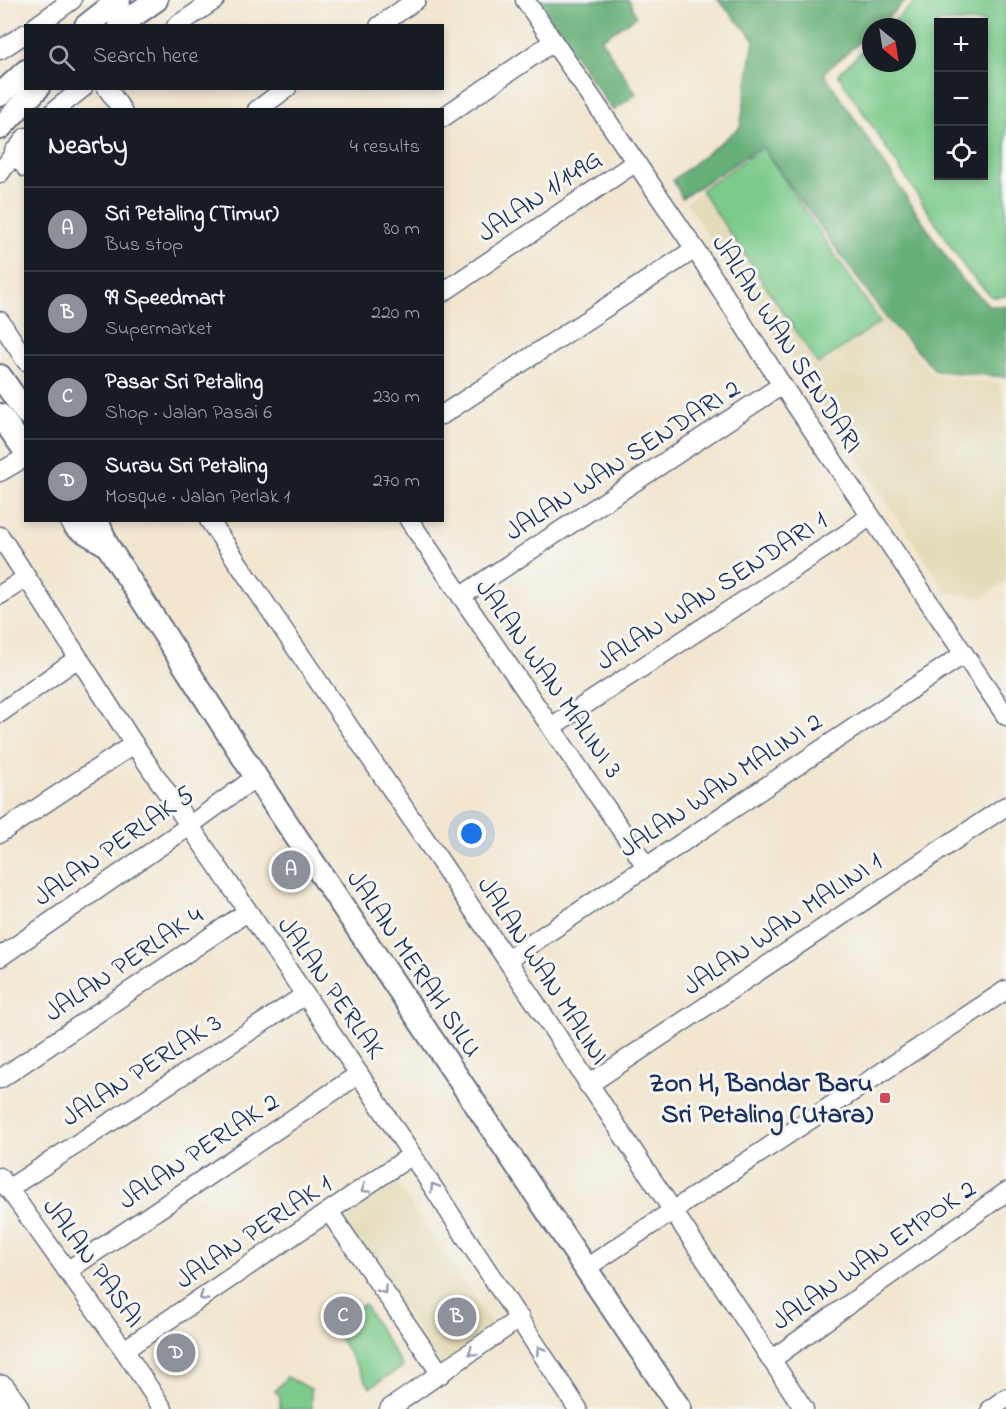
<!DOCTYPE html>
<html lang="en">
<head>
<meta charset="utf-8">
<style>
	:root { --surface:#171b24; --page:#20242c; --text:#f1f3f6; --muted:#9ea1a6; --line:#363941; --accent:#8c9099 }
	body { margin:0; font-family:"Indie Flower",sans-serif; background:var(--page); color:var(--text) }
	.controls { position:absolute; right:18px; top:18px; display:grid; overflow:hidden; border-radius:0px; box-shadow:0 3px 9px #0003 }
	.controls button { width:54px; height:54px; display:grid; place-items:center; padding:0; border:0; border-bottom:2px solid var(--line); background:var(--surface); color:var(--text); font:30px sans-serif }
	.compass { position:absolute; left:862px; top:18px; width:54px; height:54px; border-radius:50%; background:var(--surface); box-shadow:0 3px 9px #0003; rotate:150deg }
	.you { position:absolute; left:472px; top:834px; width:21px; height:21px; margin:-15px; border:4px solid #fff; border-radius:50%; background:#1a73e8; box-shadow:0 0 0 9px #1a73e833 }
	.badge { display:grid; place-items:center; width:39px; height:39px; border-radius:50%; background:var(--accent); color:#fff; font-size:20px; font-weight:700 }
	.pin { position:absolute; translate:-50% -50%; border:3px solid #fff; box-shadow:0 2px 6px #0006 }
	.list { margin:0; padding:0; list-style:none }
	h2 { display:flex; justify-content:space-between; align-items:center; height:78px; margin:0; padding:0 24px; font-size:26px }
	h2 small { font-size:20px; font-weight:400; color:var(--muted) }
	.list li { display:grid; grid-template-columns:39px 1fr auto; gap:18px; align-items:center; box-sizing:border-box; height:84px; padding:0 24px; border-top:2px solid var(--line) }
	.list b { display:block; font-size:22px; white-space:nowrap }
	.list p { margin:0; font-size:20px; white-space:nowrap; color:var(--muted) }
	.list em { font-size:20px; font-style:normal; color:var(--muted) }
	.icon { flex:none; width:33px; height:33px; fill:none; stroke:currentColor; stroke-width:2; stroke-linecap:round; stroke-linejoin:round }
	.map { position:relative; flex:none; width:1006px; height:1409px; overflow:hidden }
	.search { position:absolute; background:var(--surface); box-shadow:0 3px 9px #0003; left:24px; top:24px; width:420px; height:66px; display:flex; align-items:center; gap:15px; box-sizing:border-box; padding:0 21px; border-radius:0px; color:var(--muted); font-size:22px }
	.panel { position:absolute; background:var(--surface); box-shadow:0 3px 9px #0003; left:24px; top:108px; width:420px; height:414px; border-radius:0px }
	.map>svg:first-child { display:block }
	.built { fill:#e4dbba }
	.green { fill:#7dcb8b; stroke:#4c7d74; stroke-width:1.5; fill-rule:evenodd }
	.forest { fill:#66af77; stroke:#406f6a; stroke-width:1.5 }
	.lines { fill:none; stroke-linecap:round; stroke-linejoin:round }
	.minor-casing { stroke:#666f86; stroke-width:21 }
	.tertiary-casing { stroke:#666f86; stroke-width:26 }
	.motorway-casing { stroke:#666f86; stroke-width:36 }
	.minor { stroke:#fff; stroke-width:18 }
	.tertiary { stroke:#fff; stroke-width:22 }
	.motorway { stroke:#fff; stroke-width:33 }
	.oneway { stroke:#8d97ae }
	.poi-dot { fill:#d1495b; stroke:#f6f6f2; stroke-width:2 }
	.labels { text-anchor:middle; stroke-width:6; stroke-linejoin:round; paint-order:stroke }
	.street-label { font-size:27px; fill:#1b2f5e; stroke:#f6f6f2 }
	.poi-label { font-size:27px; font-weight:bold; fill:#1b2f5e; stroke:#f6f6f2; text-anchor:end }
</style>
</head>
<body>
<div class="map">
<svg width="1006" height="1409" viewBox="0 0 1006 1409">
	<rect width="100%" height="100%" fill="#f6f6f2"/>
	<filter id="ink" filterUnits="userSpaceOnUse"><feTurbulence type="fractalNoise" baseFrequency=".0167" numOctaves="2"/><feDisplacementMap in="SourceGraphic" scale="12" xChannelSelector="R" yChannelSelector="G"/><feConvolveMatrix kernelMatrix="1 2 1 2 8 2 1 2 1" color-interpolation-filters="sRGB"/></filter>
	<filter id="wash" filterUnits="userSpaceOnUse"><feTurbulence type="fractalNoise" baseFrequency=".008" numOctaves="4" result="noise"/><feDisplacementMap in="SourceGraphic" scale="24" xChannelSelector="R" yChannelSelector="G"/><feGaussianBlur stdDeviation="1.35" result="paint"/><feColorMatrix in="noise" values="0 0 0 0 0 0 0 0 0 0 0 0 0 0 0 0 0 1.4 0 .05"/><feComposite in="paint" operator="in"/></filter>
	<g filter="url(#wash)">
		<rect width="100%" height="100%" fill="#f2e6d0"/>
		<g class="built">
			<polygon points="761,152 883,318 933,374 999,383 1006,407 1006,581 982,598 947,592 686,202"/>
			<polygon points="392,1176 495,1329 441,1366 337,1214"/>
		</g>
		<g class="green">
			<path d="M917,0H1006V296L992,297L967,271L838,74L871,43V63H907V27H888ZM938,22H984V176H938Z"/>
			<polygon points="763,148 880,322 818,364 701,190"/>
			<polygon points="364,1304 403,1367 370,1387 331,1325"/>
			<polygon points="287,1377 311,1389 312,1409 280,1409 280,1396 275,1391"/>
		</g>
		<g class="forest">
			<polygon points="537,0 629,0 636,17 601,39 636,94 613,111"/>
			<polygon points="718,0 907,0 877,27 871,27 871,32 824,73 960,278 990,306 1006,306 1006,377 936,371 887,319 762,146 682,198 673,180 740,127 754,39"/>
		</g>
	</g>
	<g filter="url(#ink)">
		<g class="lines">
			<defs>
				<g id="minor">
					<polyline points="525,0 695,249 782,385 1006,716"/>
					<polyline points="36,26 72,0"/>
					<polyline points="176,26 215,0"/>
					<polyline points="379,26 416,0"/>
					<polyline points="0,50 26,33"/>
					<polyline points="107,88 122,110"/>
					<polyline points="55,110 83,88"/>
					<polyline points="257,110 287,88"/>
					<polyline points="442,118 553,42"/>
					<polyline points="14,151 26,168"/>
					<polyline points="0,173 26,137"/>
					<polyline points="442,293 636,162"/>
					<polyline points="0,321 26,361"/>
					<polyline points="442,415 695,249"/>
					<polyline points="0,472 26,457"/>
					<polyline points="209,520 507,960 804,1409"/>
					<polyline points="409,520 646,866"/>
					<polyline points="0,536 134,744 359,1074 578,1409"/>
					<polyline points="0,595 26,578"/>
					<polyline points="461,596 782,385"/>
					<polyline points="0,713 78,658"/>
					<polyline points="551,727 849,532 870,516"/>
					<polyline points="0,833 134,744"/>
					<polyline points="0,957 189,826 256,777"/>
					<polyline points="507,960 964,654"/>
					<polyline points="0,1079 247,912"/>
					<polyline points="588,1085 1006,806"/>
					<polyline points="0,1177 124,1350 163,1409"/>
					<polyline points="8,1189 305,995"/>
					<polyline points="330,1213 441,1374"/>
					<polyline points="586,1268 1006,990"/>
					<polyline points="67,1271 359,1074"/>
					<polyline points="124,1350 412,1155"/>
					<polyline points="771,1360 1006,1192"/>
					<polyline points="389,1409 520,1318"/>
					<polyline points="991,1409 1006,1398"/>
				</g>
				<g id="tertiary">
					<polyline points="86,26 119,0"/>
					<polyline points="119,26 156,0"/>
					<polyline points="0,95 26,71"/>
					<polyline points="0,128 38,88"/>
					<polyline points="0,376 26,413"/>
					<polyline points="0,415 26,452"/>
					<polyline points="71,520 75,526 107,545"/>
					<polyline points="97,520 107,545 256,777 680,1409"/>
				</g>
				<polyline id="motorway" points="0,1392 12,1409"/>
			</defs>
			<use href="#minor" class="minor-casing"/>
			<use href="#tertiary" class="tertiary-casing"/>
			<use href="#motorway" class="motorway-casing"/>
			<use href="#minor" class="minor"/>
			<use href="#tertiary" class="tertiary"/>
			<use href="#motorway" class="motorway"/>
		</g>
		<defs><path id="oneway-chevron" d="M-2-3.5L2.5 0L-2 3.5" fill="none" stroke-width="1.6" stroke-linecap="round" stroke-linejoin="round" transform="scale(1.5)"/></defs>
		<g class="oneway">
			<use href="#oneway-chevron" transform="translate(434 1187) rotate(-123)"/>
			<use href="#oneway-chevron" transform="translate(365 1189) rotate(145)"/>
			<use href="#oneway-chevron" transform="translate(383 1290) rotate(55)"/>
			<use href="#oneway-chevron" transform="translate(203 1297) rotate(146)"/>
			<use href="#oneway-chevron" transform="translate(540 1350) rotate(-122)"/>
			<use href="#oneway-chevron" transform="translate(472 1352) rotate(145)"/>
		</g>
	</g>
	<rect class="poi-dot" x="879" y="1092" width="12" height="12" rx="3"/>
	<g class="labels">
		<g class="street-label">
			<text transform="translate(539 195) rotate(-34)" y="9">JALAN 1/149G</text>
			<text transform="translate(788 343) rotate(57)" y="9">JALAN WAN SENDARI</text>
			<text transform="translate(622 459) rotate(-33)" y="9">JALAN WAN SENDARI 2</text>
			<text transform="translate(711 590) rotate(-33)" y="9">JALAN WAN SENDARI 1</text>
			<text transform="translate(550 678) rotate(55)" y="9">JALAN WAN MALINI 3</text>
			<text transform="translate(720 784) rotate(-34)" y="9">JALAN WAN MALINI 2</text>
			<text transform="translate(113 845) rotate(-35)" y="9">JALAN PERLAK 5</text>
			<text transform="translate(782 923) rotate(-34)" y="9">JALAN WAN MALINI 1</text>
			<text transform="translate(123 963) rotate(-34)" y="9">JALAN PERLAK 4</text>
			<text transform="translate(415 963) rotate(56)" y="9">JALAN MERAH SILU</text>
			<text transform="translate(544 970) rotate(57)" y="9">JALAN WAN MALINI</text>
			<text transform="translate(332 987) rotate(55)" y="9">JALAN PERLAK</text>
			<text transform="translate(141 1069) rotate(-33)" y="9">JALAN PERLAK 3</text>
			<text transform="translate(198 1150) rotate(-34)" y="9">JALAN PERLAK 2</text>
			<text transform="translate(253 1231) rotate(-34)" y="9">JALAN PERLAK 1</text>
			<text transform="translate(873 1254) rotate(-35)" y="9">JALAN WAN EMPOK 2</text>
			<text transform="translate(94 1262) rotate(54)" y="9">JALAN PASAI</text>
		</g>
		<g class="poi-label">
			<text x="873" y="1091">Zon H, Bandar Baru<tspan x="873" dy="31">Sri Petaling (Utara)</tspan></text>
		</g>
	</g>
</svg>
<div class="controls">
<button>+</button>
<button>−</button>
<button><svg class="icon" aria-label="locate" viewBox="0 0 24 24"><circle cx="12" cy="12" r="6"/><path d="M12 2v4M12 18v4M2 12h4M18 12h4"/></svg></button>
</div>
<svg class="compass" viewBox="-18 -18 36 36"><path d="M0-13l5 13h-10z" fill="#e53935"/><path d="M0 13l5-13h-10z" fill="#9ea1a6"/></svg>
<div class="you"></div>
<div class="pin badge" style="left:291px;top:870px">A</div>
<div class="pin badge" style="left:457px;top:1317px">B</div>
<div class="pin badge" style="left:343px;top:1316px">C</div>
<div class="pin badge" style="left:176px;top:1353px">D</div>
<div class="search"><svg class="icon" aria-label="search" viewBox="0 0 24 24"><circle cx="10" cy="10" r="6"/><path d="M15 15l6 6"/></svg>Search here</div>
<section class="panel">
<h2>Nearby<small>4 results</small></h2>
<ul class="list">
<li><span class="badge">A</span><div><b>Sri Petaling (Timur)</b><p>Bus stop</p></div><em>80 m</em></li>
<li><span class="badge">B</span><div><b>99 Speedmart</b><p>Supermarket</p></div><em>220 m</em></li>
<li><span class="badge">C</span><div><b>Pasar Sri Petaling</b><p>Shop · Jalan Pasai 6</p></div><em>230 m</em></li>
<li><span class="badge">D</span><div><b>Surau Sri Petaling</b><p>Mosque · Jalan Perlak 1</p></div><em>270 m</em></li>
</ul>
</section>
</div>
</body>
</html>
